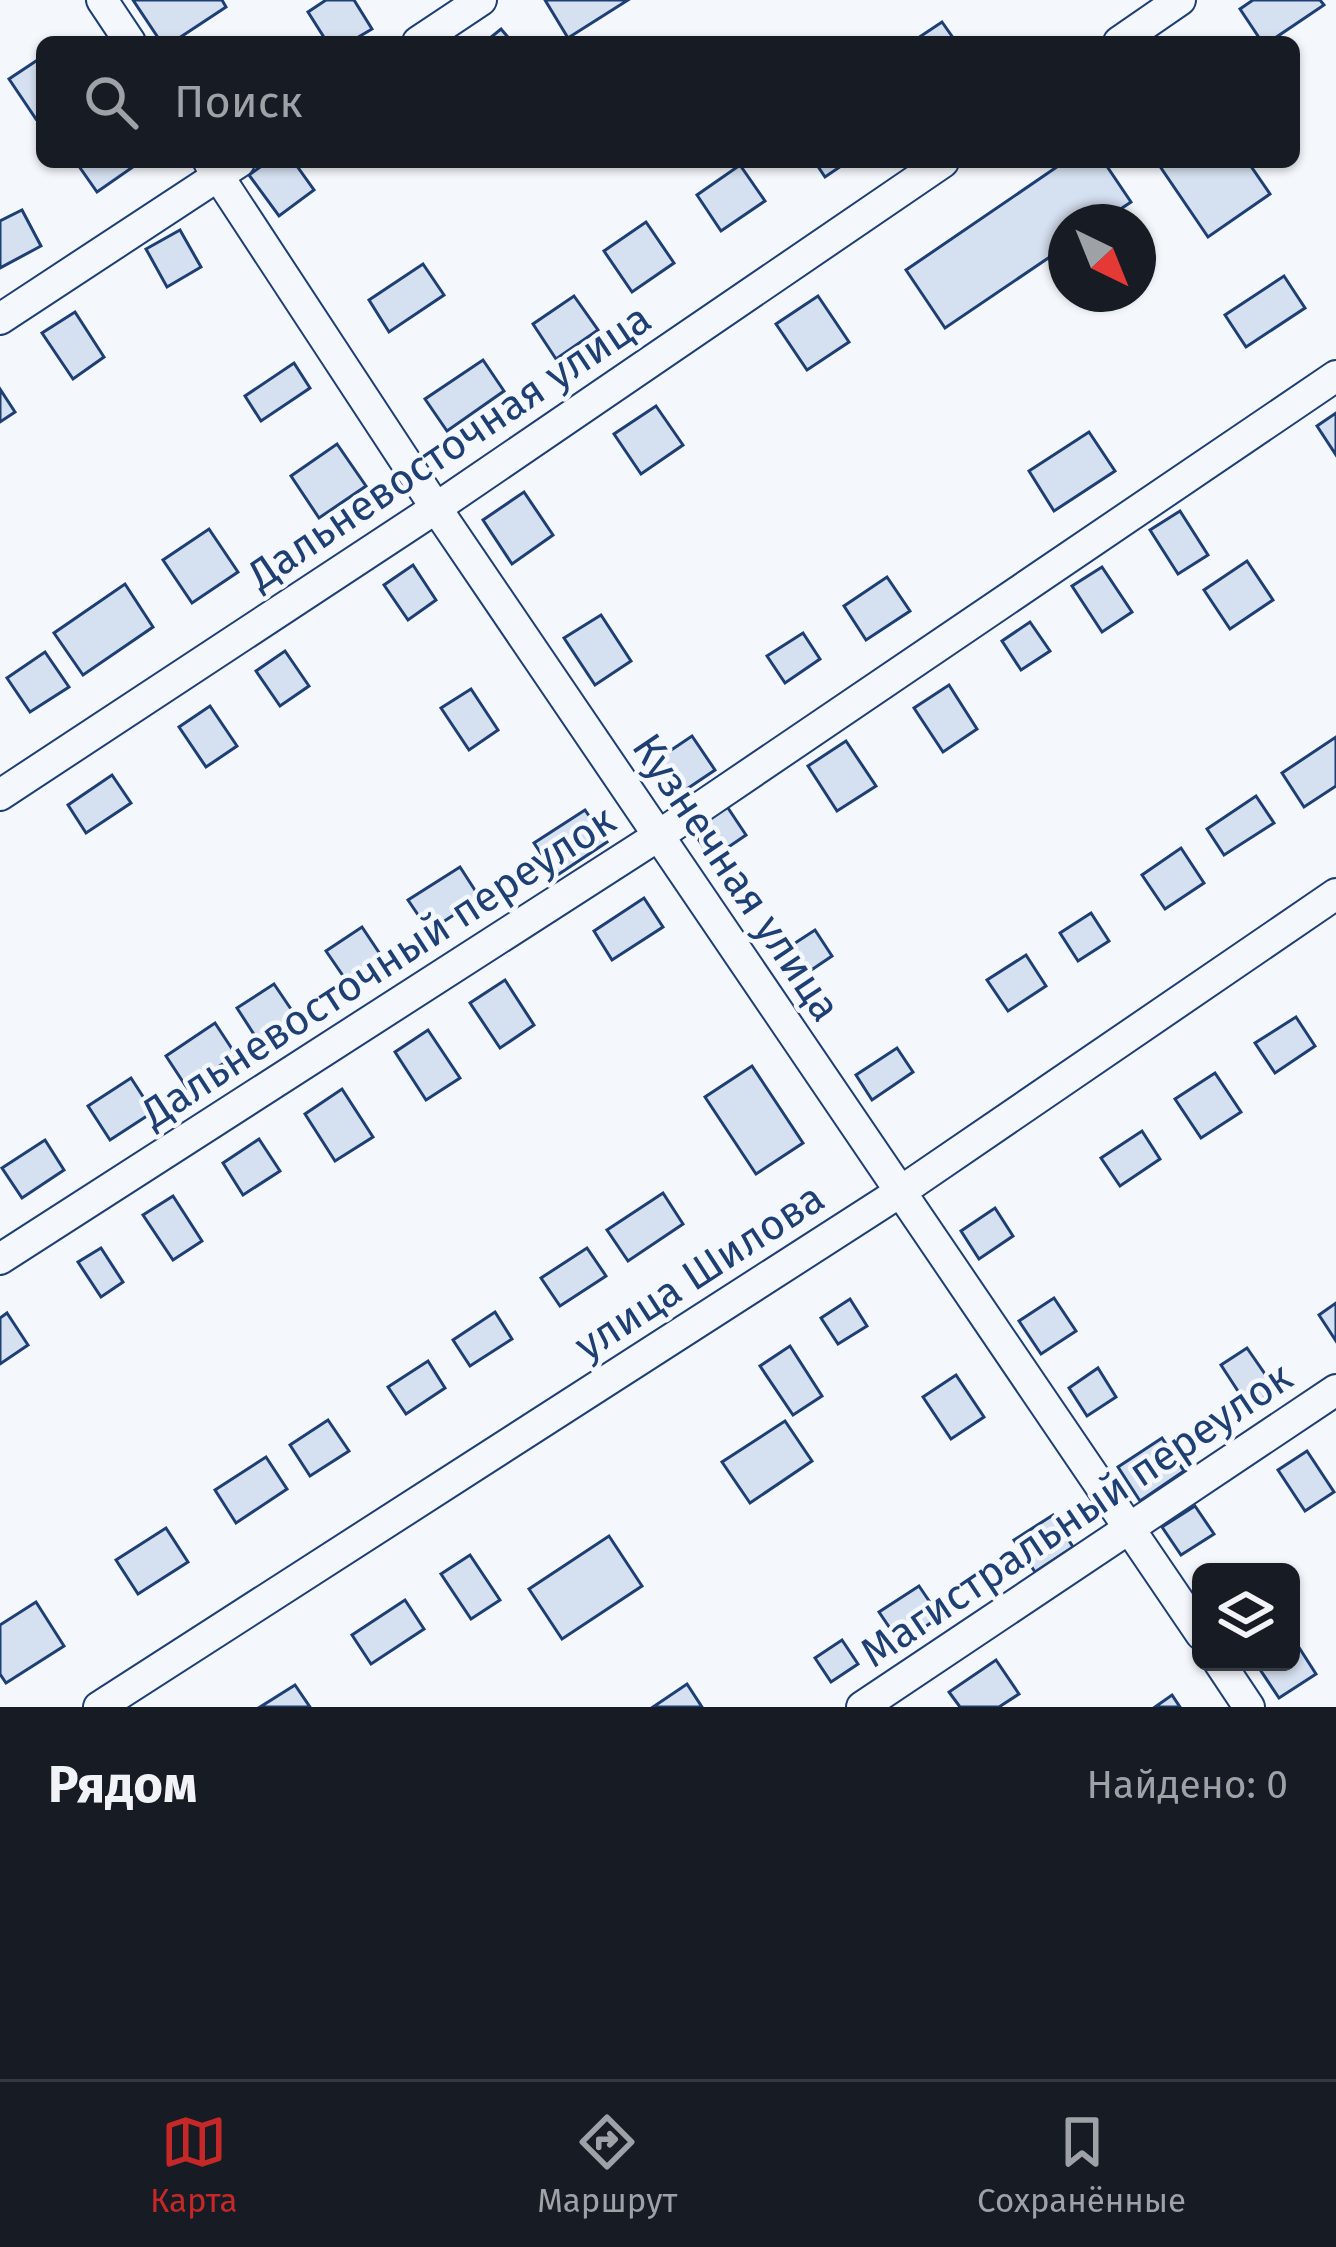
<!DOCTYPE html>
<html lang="ru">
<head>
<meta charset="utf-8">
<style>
	:root { --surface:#171b24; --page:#242831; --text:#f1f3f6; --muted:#9ea1a6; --line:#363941; --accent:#c62828 }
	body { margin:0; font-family:"Fira Sans",sans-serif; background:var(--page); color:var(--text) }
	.controls { position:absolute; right:36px; bottom:36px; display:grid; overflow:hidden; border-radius:18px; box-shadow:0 3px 9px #0004 }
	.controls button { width:108px; height:108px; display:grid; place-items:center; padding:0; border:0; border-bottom:3px solid var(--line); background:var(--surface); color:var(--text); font:60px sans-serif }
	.compass { position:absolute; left:1048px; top:204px; width:108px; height:108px; border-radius:50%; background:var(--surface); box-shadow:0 3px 9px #0004; rotate:137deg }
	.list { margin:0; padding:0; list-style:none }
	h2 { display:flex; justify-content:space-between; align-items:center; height:156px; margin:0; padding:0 48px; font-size:51px }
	h2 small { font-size:39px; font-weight:400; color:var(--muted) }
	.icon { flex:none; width:66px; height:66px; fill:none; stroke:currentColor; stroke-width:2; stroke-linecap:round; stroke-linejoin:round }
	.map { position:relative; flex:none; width:1336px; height:1707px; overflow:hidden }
	.search { position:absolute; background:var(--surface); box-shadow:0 3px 9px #0004; left:36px; right:36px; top:36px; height:132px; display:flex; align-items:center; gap:30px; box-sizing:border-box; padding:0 42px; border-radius:18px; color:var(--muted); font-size:45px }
	.sheet { height:372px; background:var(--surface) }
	nav { display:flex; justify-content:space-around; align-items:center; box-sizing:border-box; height:168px; border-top:3px solid var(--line); background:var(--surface); font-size:33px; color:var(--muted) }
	nav a { display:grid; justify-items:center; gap:6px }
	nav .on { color:var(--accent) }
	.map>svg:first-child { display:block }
	.building { fill:#d5e0f0; stroke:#1d3f73; stroke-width:3 }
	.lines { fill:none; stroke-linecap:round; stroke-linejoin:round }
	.minor-casing { stroke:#1d3f73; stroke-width:34 }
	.minor { stroke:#f4f7fb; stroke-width:30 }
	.labels { text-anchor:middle; stroke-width:9; stroke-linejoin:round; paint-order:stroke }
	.street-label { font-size:42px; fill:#1d3f73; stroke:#f4f7fb }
</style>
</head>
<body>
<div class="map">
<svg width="1336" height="1707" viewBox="0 0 1336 1707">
	<rect width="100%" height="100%" fill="#f4f7fb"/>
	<g class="building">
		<polygon points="133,0 222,0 226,7 173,42 161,42"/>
		<polygon points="326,0 354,0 372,29 350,42 327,42 308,12"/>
		<polygon points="545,0 628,0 568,38"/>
		<polygon points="1253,0 1320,0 1324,5 1269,42 1262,42 1240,9"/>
		<polygon points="942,22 956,42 912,42"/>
		<polygon points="501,29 512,42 485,42"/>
		<polygon points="42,57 42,116 36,119 9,79"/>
		<polygon points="76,162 140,162 97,192"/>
		<polygon points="267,162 294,162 314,190 279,216 249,175"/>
		<polygon points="815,162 847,162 825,177"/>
		<polygon points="1064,162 1104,162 1131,202 1101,222 1066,222 1066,246 945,328 906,270"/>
		<polygon points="1157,162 1248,162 1270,194 1208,237"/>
		<polygon points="740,165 765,201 721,231 697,195"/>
		<polygon points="22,210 41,246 0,268 0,221"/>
		<polygon points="646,222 674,263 632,292 604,251"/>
		<polygon points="180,230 201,267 167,287 146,249"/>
		<polygon points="423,264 444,295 389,332 369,300"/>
		<polygon points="1284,276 1305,308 1246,347 1225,315"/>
		<polygon points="574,296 598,330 556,359 533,324"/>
		<polygon points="818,296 849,342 807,370 776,324"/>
		<polygon points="75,312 104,357 73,379 42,333"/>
		<polygon points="483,360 504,391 447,431 425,399"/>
		<polygon points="294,363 310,388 261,421 245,396"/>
		<polygon points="0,389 15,412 0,422"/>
		<polygon points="656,406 683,445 641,474 614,434"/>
		<polygon points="1336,413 1336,455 1317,426"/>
		<polygon points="1089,432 1115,471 1054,511 1029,471"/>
		<polygon points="337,444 366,486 319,518 291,476"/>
		<polygon points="524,492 553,535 512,564 483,520"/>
		<polygon points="1180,511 1208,555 1178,574 1150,530"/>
		<polygon points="209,529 238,572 192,603 163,560"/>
		<polygon points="1247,561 1273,600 1230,629 1204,590"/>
		<polygon points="413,565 436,600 408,620 384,585"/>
		<polygon points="1102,567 1132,612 1102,632 1072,586"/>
		<polygon points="887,577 910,611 866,640 844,606"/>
		<polygon points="125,584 153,627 83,675 54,633"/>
		<polygon points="601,615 631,661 595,685 564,638"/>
		<polygon points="1030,622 1050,651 1021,670 1002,641"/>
		<polygon points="803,633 820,659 785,683 767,656"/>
		<polygon points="285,651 309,686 280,706 256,671"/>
		<polygon points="45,652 69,687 30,712 7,678"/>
		<polygon points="949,685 977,729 943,752 914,708"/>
		<polygon points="471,689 498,730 469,750 441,708"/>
		<polygon points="210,706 237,746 206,767 179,727"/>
		<polygon points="692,736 715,770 672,799 649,765"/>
		<polygon points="1336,737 1336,786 1304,807 1282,773"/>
		<polygon points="846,741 876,786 837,811 808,766"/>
		<polygon points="112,775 131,803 86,833 68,805"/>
		<polygon points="1256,796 1274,823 1224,855 1207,829"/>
		<polygon points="726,805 746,835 711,859 691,828"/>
		<polygon points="585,810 607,842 556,876 534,843"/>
		<polygon points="1181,848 1204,883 1165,909 1142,875"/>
		<polygon points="460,867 480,898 429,931 408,900"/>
		<polygon points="644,898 663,927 612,960 594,931"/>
		<polygon points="1091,913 1109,941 1078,961 1060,933"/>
		<polygon points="362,927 384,960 348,983 326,951"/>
		<polygon points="815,930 832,956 801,977 783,951"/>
		<polygon points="1026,955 1046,986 1008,1011 987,980"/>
		<polygon points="505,980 534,1025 500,1048 470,1003"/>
		<polygon points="274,984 295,1015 257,1039 237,1008"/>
		<polygon points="1296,1017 1315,1046 1275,1073 1255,1043"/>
		<polygon points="215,1023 236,1055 187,1088 166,1056"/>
		<polygon points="428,1030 460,1078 426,1100 395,1052"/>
		<polygon points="897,1048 913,1072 872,1100 856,1075"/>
		<polygon points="752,1066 803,1143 756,1174 705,1097"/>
		<polygon points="1215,1073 1241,1112 1201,1138 1175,1099"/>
		<polygon points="131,1078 153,1112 110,1140 88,1106"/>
		<polygon points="342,1089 373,1137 335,1161 305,1114"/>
		<polygon points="1142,1131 1160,1159 1120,1186 1101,1158"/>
		<polygon points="259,1139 280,1171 243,1195 223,1163"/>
		<polygon points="45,1140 64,1170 22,1198 2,1168"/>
		<polygon points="663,1193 683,1224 628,1261 607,1230"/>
		<polygon points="173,1196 202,1241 173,1260 143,1215"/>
		<polygon points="995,1208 1013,1236 979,1259 961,1231"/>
		<polygon points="101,1248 123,1282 101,1297 78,1262"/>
		<polygon points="587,1248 606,1276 560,1306 541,1278"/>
		<polygon points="1054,1298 1076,1331 1041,1354 1019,1321"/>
		<polygon points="850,1299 867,1326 838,1344 821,1318"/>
		<polygon points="1336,1303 1336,1341 1319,1315"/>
		<polygon points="495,1312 512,1339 470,1366 453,1340"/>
		<polygon points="7,1313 28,1345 0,1364 0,1318"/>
		<polygon points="790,1346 822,1396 793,1415 760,1366"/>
		<polygon points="1247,1348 1276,1390 1249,1408 1221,1365"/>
		<polygon points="428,1361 445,1388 406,1414 388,1387"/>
		<polygon points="1098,1368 1116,1397 1087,1416 1069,1388"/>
		<polygon points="956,1375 984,1417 951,1439 923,1397"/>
		<polygon points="328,1420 349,1451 310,1476 290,1445"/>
		<polygon points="785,1421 812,1461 750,1503 722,1462"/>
		<polygon points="1162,1438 1184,1471 1140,1501 1118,1467"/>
		<polygon points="1307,1451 1334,1492 1305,1511 1278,1470"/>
		<polygon points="266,1457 287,1489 236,1523 215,1490"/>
		<polygon points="1195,1506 1214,1534 1181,1555 1162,1527"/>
		<polygon points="1053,1515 1073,1547 1035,1572 1014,1540"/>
		<polygon points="166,1528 188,1562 138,1594 116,1560"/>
		<polygon points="609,1536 642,1586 562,1639 529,1589"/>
		<polygon points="470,1555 500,1600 471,1619 441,1574"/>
		<polygon points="919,1586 940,1617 900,1643 879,1612"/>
		<polygon points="405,1600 424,1629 371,1664 352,1635"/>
		<polygon points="36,1602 64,1646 6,1683 0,1674 0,1625"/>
		<polygon points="1291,1635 1316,1674 1279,1698 1255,1662 1291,1662"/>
		<polygon points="842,1640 858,1664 831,1682 815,1658"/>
		<polygon points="996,1660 1019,1694 999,1707 960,1707 949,1692"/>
		<polygon points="687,1684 702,1707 653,1707"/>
		<polygon points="295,1685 310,1707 260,1707"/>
		<polygon points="1172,1695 1180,1707 1155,1707"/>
	</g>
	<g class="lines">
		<defs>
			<g id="minor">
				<polyline points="102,0 130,42"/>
				<polyline points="418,42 481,0"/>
				<polyline points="1119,42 1180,0"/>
				<polyline points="209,162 436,508 1201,1634"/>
				<polyline points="0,319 239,162"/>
				<polyline points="0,795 436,508 943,162"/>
				<polyline points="0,1259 658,836 1336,376"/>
				<polyline points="1219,1662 1249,1707"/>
				<polyline points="99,1707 900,1192 1336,894"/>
				<polyline points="862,1707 1336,1390"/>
			</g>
		</defs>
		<use href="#minor" class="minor-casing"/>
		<use href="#minor" class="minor"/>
	</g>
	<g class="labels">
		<g class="street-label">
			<text transform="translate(449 446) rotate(-34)" y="15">Дальневосточная улица</text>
			<text transform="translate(737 877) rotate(56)" y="15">Кузнечная улица</text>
			<text transform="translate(378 966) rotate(-33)" y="15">Дальневосточный переулок</text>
			<text transform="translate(699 1271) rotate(-33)" y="15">улица Шилова</text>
			<text transform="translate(1076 1514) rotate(-34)" y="15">Магистральный переулок</text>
		</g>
	</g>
</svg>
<div class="controls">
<button><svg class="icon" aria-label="layers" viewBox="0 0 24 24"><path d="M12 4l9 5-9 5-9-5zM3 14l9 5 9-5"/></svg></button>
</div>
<svg class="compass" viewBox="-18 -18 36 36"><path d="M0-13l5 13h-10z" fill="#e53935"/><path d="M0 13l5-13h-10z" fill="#9ea1a6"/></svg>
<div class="search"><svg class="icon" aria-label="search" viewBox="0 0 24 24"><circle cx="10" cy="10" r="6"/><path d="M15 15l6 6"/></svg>Поиск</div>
</div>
<section class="sheet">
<h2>Рядом<small>Найдено: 0</small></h2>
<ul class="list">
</ul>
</section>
<nav>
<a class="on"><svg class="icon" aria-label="map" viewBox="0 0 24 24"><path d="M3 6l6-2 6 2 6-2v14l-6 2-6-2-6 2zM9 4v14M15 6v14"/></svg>Карта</a>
<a><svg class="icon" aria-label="directions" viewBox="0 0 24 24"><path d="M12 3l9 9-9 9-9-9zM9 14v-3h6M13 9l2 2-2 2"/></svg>Маршрут</a>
<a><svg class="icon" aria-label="saved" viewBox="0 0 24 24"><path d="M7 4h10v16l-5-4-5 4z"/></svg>Сохранённые</a>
</nav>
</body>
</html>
